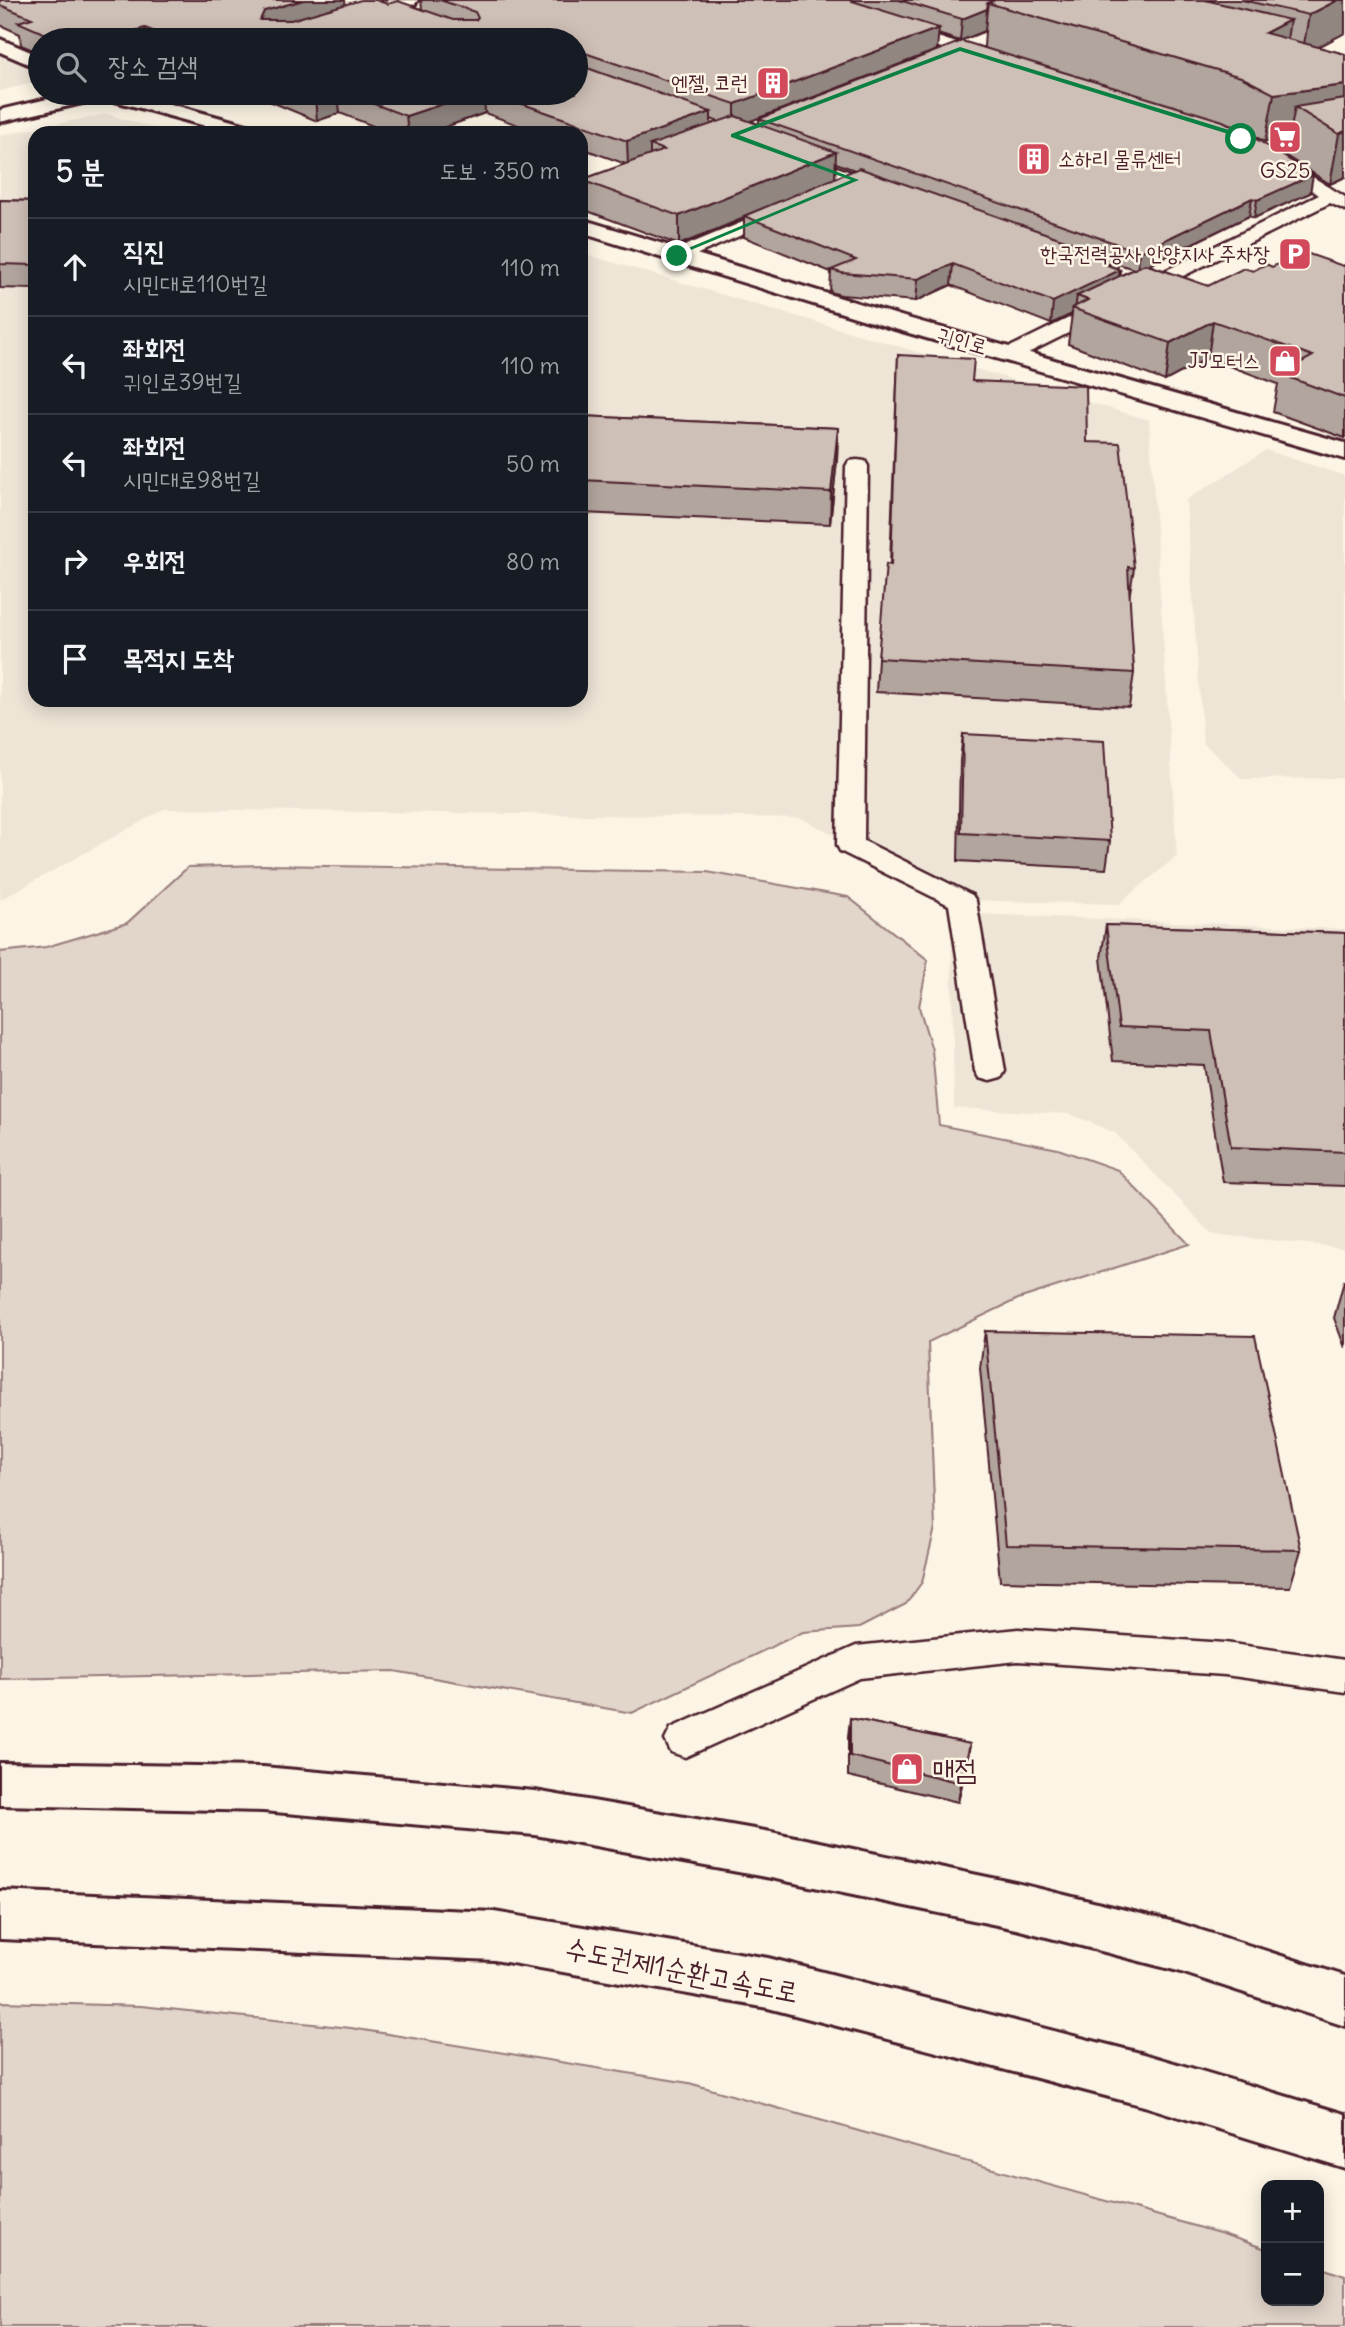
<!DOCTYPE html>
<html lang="ko">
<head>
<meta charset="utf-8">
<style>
	:root { --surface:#171b24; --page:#242831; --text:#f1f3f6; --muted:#9ea1a6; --line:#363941 }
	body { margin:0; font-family:Delius,"Poor Story",sans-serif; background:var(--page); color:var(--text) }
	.controls { position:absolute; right:21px; bottom:21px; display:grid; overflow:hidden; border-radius:14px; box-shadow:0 4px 18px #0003 }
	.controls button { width:63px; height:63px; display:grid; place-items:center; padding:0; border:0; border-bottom:2px solid var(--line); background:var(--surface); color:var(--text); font:35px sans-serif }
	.stop { position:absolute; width:21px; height:21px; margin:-16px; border:5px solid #0b8043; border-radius:50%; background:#fff }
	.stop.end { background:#0b8043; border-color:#fff; box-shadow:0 2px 7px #0008 }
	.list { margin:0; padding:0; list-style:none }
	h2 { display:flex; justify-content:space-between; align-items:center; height:91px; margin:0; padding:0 28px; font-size:30px }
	h2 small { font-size:23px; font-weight:400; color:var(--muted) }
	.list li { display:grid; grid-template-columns:46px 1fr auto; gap:21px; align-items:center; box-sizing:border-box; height:98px; padding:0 28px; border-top:2px solid var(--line) }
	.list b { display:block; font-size:26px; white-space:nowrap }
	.list p { margin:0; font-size:23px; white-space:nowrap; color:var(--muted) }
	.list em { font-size:23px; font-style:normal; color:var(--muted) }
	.icon { flex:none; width:38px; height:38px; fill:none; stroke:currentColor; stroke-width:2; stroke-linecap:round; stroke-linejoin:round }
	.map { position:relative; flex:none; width:1345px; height:2327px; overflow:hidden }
	.search { position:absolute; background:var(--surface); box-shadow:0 4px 18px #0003; left:28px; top:28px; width:560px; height:77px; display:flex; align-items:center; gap:18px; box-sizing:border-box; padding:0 24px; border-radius:38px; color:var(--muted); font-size:26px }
	.panel { position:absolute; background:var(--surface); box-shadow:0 4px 18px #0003; left:28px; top:126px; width:560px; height:581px; border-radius:21px }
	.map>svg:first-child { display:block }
	.built { fill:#eee5d7 }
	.green { fill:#e2d5ca; stroke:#967a7a; stroke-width:2 }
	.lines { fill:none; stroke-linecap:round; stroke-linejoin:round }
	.street-casing { stroke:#4a1f2b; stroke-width:5 }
	.secondary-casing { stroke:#4a1f2b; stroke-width:6 }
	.highway-casing { stroke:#4a1f2b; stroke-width:6 }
	.street { fill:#fcf5e5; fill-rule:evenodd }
	.secondary { fill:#fcf5e5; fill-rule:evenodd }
	.highway { fill:#fcf5e5; fill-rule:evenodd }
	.wall { fill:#b2a59d; stroke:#4a1f2b; stroke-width:2; fill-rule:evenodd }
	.shaded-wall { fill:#918680; stroke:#4a1f2b; stroke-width:2 }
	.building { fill:#cfc0b7; stroke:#4a1f2b; stroke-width:2 }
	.route { fill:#0b8043 }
	.labels { text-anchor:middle; stroke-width:5; stroke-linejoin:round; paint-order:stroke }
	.far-poi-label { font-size:21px; fill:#4a1f2b; stroke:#fcf5e5; text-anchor:end }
	.far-street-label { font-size:21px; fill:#4a1f2b; stroke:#fcf5e5 }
	.near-poi-label { font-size:28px; fill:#4a1f2b; stroke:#fcf5e5; text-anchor:start }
	.near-street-label { font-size:28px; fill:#4a1f2b; stroke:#fcf5e5 }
</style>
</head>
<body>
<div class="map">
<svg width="1345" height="2327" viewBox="0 0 1345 2327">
	<rect width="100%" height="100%" fill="#fcf5e5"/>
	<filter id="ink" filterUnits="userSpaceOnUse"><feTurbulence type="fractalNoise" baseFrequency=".0143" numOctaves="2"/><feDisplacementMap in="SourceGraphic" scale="14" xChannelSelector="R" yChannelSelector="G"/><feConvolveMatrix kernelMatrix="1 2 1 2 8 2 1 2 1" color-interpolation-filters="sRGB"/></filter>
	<g filter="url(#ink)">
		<g class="built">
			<polygon points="0,53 40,68 40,81 0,91"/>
			<polygon points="107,114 170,133 35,133 35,700 581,700 581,253 1149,420 1177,856 1119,904 962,900 801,818 164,809 0,900 0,135"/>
			<polygon points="1266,450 1345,476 1345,778 1242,779 1203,743 1186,500"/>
			<polygon points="951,913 1345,929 1345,1248 1212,1234 1115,1133 1070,1114 954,1108"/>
		</g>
		<g class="green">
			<polygon points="264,865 707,872 848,897 928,960 919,1007 932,1050 939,1125 1058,1149 1118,1170 1189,1244 1018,1299 928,1342 935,1528 922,1582 906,1604 859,1628 803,1632 632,1713 394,1671 0,1679 0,952 46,947 127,923 188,867"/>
			<polygon points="0,2002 141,2006 351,2028 689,2083 1223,2234 1266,2249 1266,2301 1319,2301 1319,2267 1345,2276 1345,2327 0,2327"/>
		</g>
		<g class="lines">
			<defs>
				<g id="street">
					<polygon points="897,24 997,56 999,59 997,62 985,62 892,32 889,29 892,26"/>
					<polygon points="794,152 890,186 893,190 884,195 878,194 788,161 785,157"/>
					<polygon points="1276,154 1345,197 1345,210 1330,203 1018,358 1004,358 1001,354 1004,350 1319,195 1270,163 1267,159"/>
					<polygon points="784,205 790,206 793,210 790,214 684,260 670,260 668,256 670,252"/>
					<polygon points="857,460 865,461 868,466 864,841 972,895 976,901 1005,1071 1001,1078 990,1081 979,1078 975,1071 949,905 840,851 837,845 846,466 849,461"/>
					<polygon points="1018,1629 1225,1643 1345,1660 1345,1692 1225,1675 1018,1661 860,1678 685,1757 671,1752 665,1740 671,1728 856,1646"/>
				</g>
				<g id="secondary">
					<polygon points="389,0 418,0 415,4 293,40 264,40 267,36"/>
					<polygon points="0,39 40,56 40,69 0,52"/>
					<polygon points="73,93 131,93 261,129 264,133 231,133 104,98 0,122 0,110"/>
					<polygon points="581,219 904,317 1345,443 1345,459 888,327 581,233"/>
				</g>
				<g id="highway">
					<polygon points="0,1763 263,1767 535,1791 771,1832 1016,1883 1178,1923 1345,1976 1345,2026 1178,1971 1016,1929 771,1878 535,1835 263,1811 0,1805"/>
					<polygon points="0,1891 494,1912 768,1958 1144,2054 1345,2114 1345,2168 1144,2106 768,2008 494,1960 0,1939"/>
				</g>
			</defs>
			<use href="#street" class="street-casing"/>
			<use href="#secondary" class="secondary-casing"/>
			<use href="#highway" class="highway-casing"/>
			<use href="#street" class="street"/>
			<use href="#secondary" class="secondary"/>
			<use href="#highway" class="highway"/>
		</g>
		<g class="wall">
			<path d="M0,0H345V5L387,4L422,9L421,0H1345L1318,47L1345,54V177L1330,184L1286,156L1289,139L1265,142L1234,125L1225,123L1310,193L1254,218L1249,216L1149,265L1208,286L1253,271L1272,267L1343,266L1345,265V438L1273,412L1278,384L1208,358L1165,381L1068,344L1072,314L1051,324L951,285L916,301L841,295L830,292L831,272L744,237V218L679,245L582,209L581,180L626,164L581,148V133H540L485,113L428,133H391L340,113L317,121L250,93H576V40H40V53L21,45L20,34L0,25ZM985,31L984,47L759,119V124L750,121L938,34L960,41ZM711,119L719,122L711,124ZM836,163L855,170L835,179ZM1118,264L1134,269L1119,276L1120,270L1117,269Z"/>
			<polygon points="0,200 35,201 35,289 0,288"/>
			<polygon points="898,355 972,381 1087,442 1134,568 1129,598 1134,673 1129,707 876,692 878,658 890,564"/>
			<polygon points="581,416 838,428 837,460 830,524 581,513"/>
			<polygon points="963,734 1110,841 1106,869 958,861 960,761"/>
			<polygon points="1106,925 1345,933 1345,1186 1223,1182 1204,1065 1113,1061 1101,958"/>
			<polygon points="1344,1281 1345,1281 1345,1348 1334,1318"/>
			<polygon points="985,1331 1301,1550 1290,1587 1000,1581 980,1368"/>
			<polygon points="850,1718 970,1744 967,1763 958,1802 848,1776 848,1737"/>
		</g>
		<g class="shaded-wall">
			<polygon points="303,0 345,0 346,10 266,33 260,20 264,11"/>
			<polygon points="1338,0 1345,0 1345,33 1302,56 1309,15"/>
			<polygon points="987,9 985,31 960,41 962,19"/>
			<polygon points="1290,20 1283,66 1265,33"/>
			<polygon points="145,28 147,40 99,40"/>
			<polygon points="939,28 937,50 735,127 735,104"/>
			<polygon points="1345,85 1345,177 1330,184 1339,134 1295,107 1289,139 1265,142 1274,94"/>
			<polygon points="329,93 338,93 340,113 317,121 315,97"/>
			<polygon points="476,93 484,93 485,113 428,133 408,133 406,116"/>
			<polygon points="711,112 711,136 650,145 650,157 628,165 627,141"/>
			<polygon points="836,152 835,180 744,216 744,218 679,245 679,216"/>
			<polygon points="1313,175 1310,193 1254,218 1257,200"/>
			<polygon points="1252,198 1249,216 1137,270 1140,252"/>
			<polygon points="1119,259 1117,271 1120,270 1117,291 1088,300 1077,296 1075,309 1072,308 1072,314 1051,324 1053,302 1107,265"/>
			<polygon points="953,264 951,285 916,301 918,279"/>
			<polygon points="1213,321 1208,358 1165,381 1170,343"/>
			<polygon points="838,428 837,460 830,524 831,492"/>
			<polygon points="970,1744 967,1763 958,1802 961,1783"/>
		</g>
		<g class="building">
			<polygon points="0,0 303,0 264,11 260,20 291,20 361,0 376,0 387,4 398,1 453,20 476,20 478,18 475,12 440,0 849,0 939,28 735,104 576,50 576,40 176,40 145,28 99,40 59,40 18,22 32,18 0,5"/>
			<polygon points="899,0 995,0 988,3 987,9 962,19"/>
			<polygon points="995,0 1205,0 1290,20 1265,33 1345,54 1345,85 1274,94 1241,77 988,3"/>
			<polygon points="1242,0 1338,0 1309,15"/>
			<polygon points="962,41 1223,121 1258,140 1313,175 1257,200 1252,198 1140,252 759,119"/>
			<polygon points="576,64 711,112 627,141 492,93 576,93"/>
			<polygon points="304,93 329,93 315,97"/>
			<polygon points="345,93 476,93 406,116"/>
			<polygon points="1345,99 1345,131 1339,134 1295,107"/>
			<polygon points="735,116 836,152 679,216 581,180 664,150 650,145"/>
			<polygon points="859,168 1119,259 1107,265 1120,270 1053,302 953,264 918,279 842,273 831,270 856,260 744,216"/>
			<polygon points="0,200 35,201 35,265 0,264"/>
			<polygon points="1303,252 1343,266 1345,265 1345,398 1280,374 1313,356 1213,321 1170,343 1072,308 1088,300 1077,296 1145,264 1208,286 1244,268 1253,271 1266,264 1272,267"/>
			<polygon points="898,355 974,359 972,381 1086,386 1087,442 1120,443 1134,568 1128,567 1134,673 878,658 886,564 891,565"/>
			<polygon points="581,416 838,428 831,492 581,480"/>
			<polygon points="963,734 1104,741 1110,841 961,833"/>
			<polygon points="1106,925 1345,933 1345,1152 1231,1147 1211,1031 1119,1027"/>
			<polygon points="985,1331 1255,1336 1301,1550 1006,1545"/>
			<polygon points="850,1718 970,1744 961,1783 850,1756"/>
		</g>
	</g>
	<polygon class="route" points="960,47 1229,130 1245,139 1239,140 1225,133 960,51 739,135 859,180 674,257 674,254 851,180 731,137 731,134"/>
	<defs>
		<symbol id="building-square" viewBox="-11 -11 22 22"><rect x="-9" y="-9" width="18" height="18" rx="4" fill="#d1495b" stroke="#fcf5e5"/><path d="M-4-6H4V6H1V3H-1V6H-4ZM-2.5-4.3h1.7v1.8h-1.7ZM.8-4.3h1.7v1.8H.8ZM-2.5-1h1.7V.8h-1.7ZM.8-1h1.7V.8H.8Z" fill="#fff"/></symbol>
		<symbol id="supermarket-square" viewBox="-11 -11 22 22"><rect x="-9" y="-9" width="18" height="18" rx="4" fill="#d1495b" stroke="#fcf5e5"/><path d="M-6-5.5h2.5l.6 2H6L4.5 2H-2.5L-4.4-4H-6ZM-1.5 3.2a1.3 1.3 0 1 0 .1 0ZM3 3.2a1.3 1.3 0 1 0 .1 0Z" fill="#fff"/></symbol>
		<symbol id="parking-square" viewBox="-11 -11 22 22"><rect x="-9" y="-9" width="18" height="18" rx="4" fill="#d1495b" stroke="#fcf5e5"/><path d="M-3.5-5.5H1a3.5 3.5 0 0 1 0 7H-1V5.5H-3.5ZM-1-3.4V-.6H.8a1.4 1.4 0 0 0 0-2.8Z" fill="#fff"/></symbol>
		<symbol id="shop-square" viewBox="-11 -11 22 22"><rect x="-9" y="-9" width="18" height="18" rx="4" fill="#d1495b" stroke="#fcf5e5"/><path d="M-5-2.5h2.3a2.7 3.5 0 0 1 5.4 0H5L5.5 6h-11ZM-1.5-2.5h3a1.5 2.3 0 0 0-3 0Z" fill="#fff"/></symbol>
	</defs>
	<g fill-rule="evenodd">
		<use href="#building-square" x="754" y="64" width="38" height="38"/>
		<use href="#supermarket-square" x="1266" y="118" width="38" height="38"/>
		<use href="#building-square" x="1015" y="140" width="38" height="38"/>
		<use href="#parking-square" x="1276" y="235" width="38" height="38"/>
		<use href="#shop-square" x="1266" y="342" width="38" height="38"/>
		<use href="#shop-square" x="888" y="1750" width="38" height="38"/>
	</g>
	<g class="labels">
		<g class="far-poi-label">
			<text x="748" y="90">엔젤, 코런</text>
			<text x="1058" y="166" text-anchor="start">소하리 물류센터</text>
			<text x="1285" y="178" text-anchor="middle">GS25</text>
			<text x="1270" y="261">한국전력공사 안양지사 주차장</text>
			<text x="1260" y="368">JJ모터스</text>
		</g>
		<g class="far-street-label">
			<text transform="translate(962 341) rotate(16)" y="7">귀인로</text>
		</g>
		<g class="near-poi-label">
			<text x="932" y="1779">매점</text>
		</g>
		<g class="near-street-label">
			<text transform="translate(682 1970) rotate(11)" y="10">수도권제1순환고속도로</text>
		</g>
	</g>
</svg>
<div class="controls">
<button>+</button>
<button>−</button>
</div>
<div class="stop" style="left:1241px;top:139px"></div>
<div class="stop end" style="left:677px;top:256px"></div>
<div class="search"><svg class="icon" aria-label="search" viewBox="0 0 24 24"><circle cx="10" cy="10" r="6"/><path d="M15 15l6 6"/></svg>장소 검색</div>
<section class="panel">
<h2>5 분<small>도보 · 350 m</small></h2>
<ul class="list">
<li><svg class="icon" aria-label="ahead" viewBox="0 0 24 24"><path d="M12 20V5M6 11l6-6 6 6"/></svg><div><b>직진</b><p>시민대로110번길</p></div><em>110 m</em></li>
<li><svg class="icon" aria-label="left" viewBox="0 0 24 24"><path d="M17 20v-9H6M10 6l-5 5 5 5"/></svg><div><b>좌회전</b><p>귀인로39번길</p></div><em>110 m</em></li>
<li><svg class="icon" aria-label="left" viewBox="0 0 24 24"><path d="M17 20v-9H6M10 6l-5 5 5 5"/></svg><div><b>좌회전</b><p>시민대로98번길</p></div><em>50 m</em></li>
<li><svg class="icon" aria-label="right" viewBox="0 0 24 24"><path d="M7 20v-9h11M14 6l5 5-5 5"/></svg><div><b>우회전</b></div><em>80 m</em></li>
<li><svg class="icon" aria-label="arrive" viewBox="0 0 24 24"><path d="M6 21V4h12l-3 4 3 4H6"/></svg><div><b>목적지 도착</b></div></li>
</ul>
</section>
</div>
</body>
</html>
